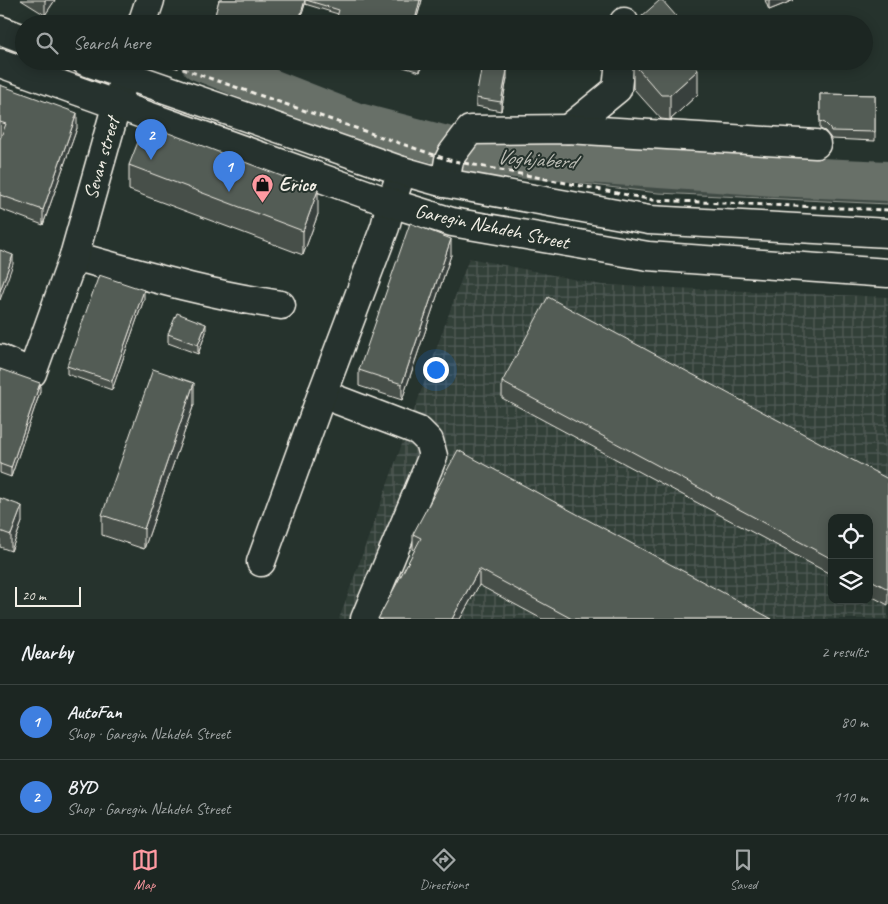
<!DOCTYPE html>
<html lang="en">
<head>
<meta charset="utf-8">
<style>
	:root { --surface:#1c2622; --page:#252e2a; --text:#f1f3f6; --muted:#a0a5a5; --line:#3a4340; --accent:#ff9aa2 }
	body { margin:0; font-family:Caveat,sans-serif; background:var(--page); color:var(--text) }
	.controls { position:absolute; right:15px; bottom:15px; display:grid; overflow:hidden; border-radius:10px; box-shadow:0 2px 12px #0003 }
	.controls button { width:45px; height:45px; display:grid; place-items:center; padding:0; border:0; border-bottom:1px solid var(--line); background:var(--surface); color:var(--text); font:25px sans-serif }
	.scale { position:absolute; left:15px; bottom:12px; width:66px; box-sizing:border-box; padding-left:5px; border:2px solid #f4f1e8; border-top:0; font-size:14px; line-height:18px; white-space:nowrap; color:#f4f1e8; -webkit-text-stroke:4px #26332d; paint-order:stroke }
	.you { position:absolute; left:435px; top:369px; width:18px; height:18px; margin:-12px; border:4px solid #fff; border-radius:50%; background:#1a73e8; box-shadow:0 0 0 8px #1a73e833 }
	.badge { display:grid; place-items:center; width:32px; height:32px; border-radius:50%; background:var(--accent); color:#fff; font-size:16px; font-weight:700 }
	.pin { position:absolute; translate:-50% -41px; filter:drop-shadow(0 1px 2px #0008) }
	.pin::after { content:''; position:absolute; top:26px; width:18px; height:15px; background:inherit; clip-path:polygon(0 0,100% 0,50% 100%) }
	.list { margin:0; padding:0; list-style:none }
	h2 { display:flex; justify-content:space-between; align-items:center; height:65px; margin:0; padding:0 20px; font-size:21px }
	h2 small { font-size:16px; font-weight:400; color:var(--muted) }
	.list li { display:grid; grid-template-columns:32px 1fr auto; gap:15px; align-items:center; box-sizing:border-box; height:75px; padding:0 20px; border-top:1px solid var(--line) }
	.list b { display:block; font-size:19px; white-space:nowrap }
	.list p { margin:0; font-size:16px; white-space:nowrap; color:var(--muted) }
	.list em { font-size:16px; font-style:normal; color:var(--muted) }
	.icon { flex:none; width:28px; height:28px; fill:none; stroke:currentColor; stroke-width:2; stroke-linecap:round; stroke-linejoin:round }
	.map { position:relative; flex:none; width:888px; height:619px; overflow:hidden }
	.search { position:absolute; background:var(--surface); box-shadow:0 2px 12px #0003; left:15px; right:15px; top:15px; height:55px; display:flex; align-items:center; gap:12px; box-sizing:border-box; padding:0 18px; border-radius:28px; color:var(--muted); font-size:19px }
	.sheet { height:215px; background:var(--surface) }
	nav { display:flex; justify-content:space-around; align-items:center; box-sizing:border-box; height:70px; border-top:1px solid var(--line); background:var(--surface); font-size:14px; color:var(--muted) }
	nav a { display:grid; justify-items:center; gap:2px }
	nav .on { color:var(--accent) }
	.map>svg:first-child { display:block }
	.industrial { fill:url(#industrial-grid); fill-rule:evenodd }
	.grass { fill:#414b45; stroke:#9a9e96 }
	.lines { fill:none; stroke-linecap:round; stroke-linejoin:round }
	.river { stroke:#676f68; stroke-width:40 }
	.minor-casing { stroke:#f4f1e8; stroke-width:31 }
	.major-casing { stroke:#f4f1e8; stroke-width:31 }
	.minor { stroke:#26332d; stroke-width:28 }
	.major { stroke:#26332d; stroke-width:28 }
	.path-bridge { stroke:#f4f1e8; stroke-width:3; stroke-dasharray:5 4; stroke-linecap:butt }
	.wall { fill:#474f49; stroke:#f4f1e8 }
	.shaded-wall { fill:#39403c; stroke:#f4f1e8 }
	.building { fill:#525c55; stroke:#f4f1e8 }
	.labels { text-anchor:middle; stroke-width:4; stroke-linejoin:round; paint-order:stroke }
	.street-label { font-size:20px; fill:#f4f1e8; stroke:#26332d }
	.poi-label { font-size:20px; font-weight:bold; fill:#f4f1e8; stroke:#26332d; text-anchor:start }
	.water-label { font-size:21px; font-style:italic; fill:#bcbdb5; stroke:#26332d }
</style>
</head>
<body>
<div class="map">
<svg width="888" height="619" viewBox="0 0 888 619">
	<defs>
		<pattern id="industrial-grid" width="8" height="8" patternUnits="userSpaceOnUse" patternTransform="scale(1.25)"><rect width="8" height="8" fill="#333f39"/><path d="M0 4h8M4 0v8" fill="none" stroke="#515b56"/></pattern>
	</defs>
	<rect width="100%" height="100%" fill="#26332d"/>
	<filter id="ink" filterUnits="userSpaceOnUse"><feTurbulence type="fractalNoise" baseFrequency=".02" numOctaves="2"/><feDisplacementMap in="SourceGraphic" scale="10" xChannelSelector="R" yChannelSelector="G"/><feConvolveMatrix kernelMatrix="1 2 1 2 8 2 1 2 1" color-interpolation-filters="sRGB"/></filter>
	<g filter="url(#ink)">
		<path class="industrial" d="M469,258L602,285L888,297V619H339ZM832,518H869V600H832Z"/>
		<polygon class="grass" points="553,136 625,155 667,160 699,158 742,161 765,160 805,168 888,174 888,204 658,193 584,184 497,164 503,150 515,137"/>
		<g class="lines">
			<polyline class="river" points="200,61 355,122 485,156 774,176 888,181"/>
			<defs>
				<g id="minor">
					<polyline points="142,24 150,0"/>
					<polyline points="624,24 624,22"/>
					<polyline points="568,129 617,89 620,61"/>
					<polyline points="445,183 449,160 452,154 470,130 568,129 816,144"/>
					<path d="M74,256C143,275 210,295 281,305"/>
					<polyline points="0,359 32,373 74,256 129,61"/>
					<polyline points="322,394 419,431 429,441 433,456 365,619"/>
					<polyline points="261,562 322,394 385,227 391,203 402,171"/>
				</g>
				<g id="major">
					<polyline points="0,30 24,39"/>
					<polyline points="85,61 402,171 445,183 649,220 888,233"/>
					<polyline points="0,63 391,203 452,222 648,256 888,273"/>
				</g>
			</defs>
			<use href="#minor" class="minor-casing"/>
			<use href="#major" class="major-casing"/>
			<use href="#minor" class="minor"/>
			<use href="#major" class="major"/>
			<polyline class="path-bridge" points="174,66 449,160 653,200 888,210"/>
		</g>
		<g class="wall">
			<polygon points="21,0 55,0 45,15"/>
			<polygon points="219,0 422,0 415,24 338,14 305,4 299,24 216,24 214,23 214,19"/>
			<polygon points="765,0 794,0 769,10"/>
			<polygon points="383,61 423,61 420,72"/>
			<polygon points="633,61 698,94 670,120 661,119 633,88"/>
			<polygon points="507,78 501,111 476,106 476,98"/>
			<polygon points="0,85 77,128 43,225 0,209 0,139 1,137 0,137"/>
			<polygon points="820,94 875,95 875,141 831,139 830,137 825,131 820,129"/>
			<polygon points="129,165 318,214 303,255 129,190"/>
			<polygon points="451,255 402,400 359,386 359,370"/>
			<polygon points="144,299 112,390 67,374 67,366"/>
			<polygon points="206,332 198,354 168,343 168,334"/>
			<polygon points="0,369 40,392 11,477 0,473"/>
			<polygon points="502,382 888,479 888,605 869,595 869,518 832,518 832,575 502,398"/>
			<polygon points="194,404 144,549 102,535 102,515"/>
			<polygon points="0,498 22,522 11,551 0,547"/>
			<polygon points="413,534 772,619 542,619 479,585 460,619 378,619 415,550 413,549"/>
		</g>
		<g class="shaded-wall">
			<polygon points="45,0 55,0 45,15"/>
			<polygon points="305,0 305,4 299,24 298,24"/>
			<polygon points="420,0 422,0 415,24 414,24"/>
			<polygon points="772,0 794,0 769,10 769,1"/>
			<polygon points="422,61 423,61 420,72 420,67"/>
			<polygon points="507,70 507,78 501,111 501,102"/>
			<polygon points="698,70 698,94 670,120 670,95"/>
			<polygon points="77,113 77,128 43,225 43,210"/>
			<polygon points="318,190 318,214 303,255 303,231"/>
			<polygon points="451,239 451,255 402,400 402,384"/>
			<polygon points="13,255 13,264 0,300 0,291"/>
			<polygon points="144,290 144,299 112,390 112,381"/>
			<polygon points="206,324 206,332 198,354 198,345"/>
			<polygon points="40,383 40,392 11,477 11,468"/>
			<polygon points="194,383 194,404 144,549 144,529"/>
			<polygon points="22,506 22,522 11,551 11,535"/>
			<polygon points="479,569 479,585 460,619 452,619"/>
		</g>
		<g class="building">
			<polygon points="219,0 305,0 298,24 232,24 214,19"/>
			<polygon points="306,0 420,0 414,24 335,24 339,10"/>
			<polygon points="660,0 662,0 683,24 633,24"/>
			<polygon points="399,61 422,61 420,67"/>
			<polygon points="633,61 691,61 698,70 670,95 661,95 633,63"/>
			<polygon points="482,65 507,70 501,102 476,98"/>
			<polygon points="0,85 77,113 43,210 0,195 0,139 6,124 0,122"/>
			<polygon points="820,94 875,95 875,132 831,131 830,128 825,123 820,121"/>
			<polygon points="145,124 318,190 303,231 129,165"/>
			<polygon points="410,223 451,239 402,384 359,370"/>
			<polygon points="0,250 13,255 0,291"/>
			<polygon points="99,275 144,290 112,381 67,366"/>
			<polygon points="548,297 888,479 888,589 869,579 869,518 832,518 832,559 502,382"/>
			<polygon points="177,313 206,324 198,345 168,334"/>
			<polygon points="0,369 40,383 11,468 0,464"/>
			<polygon points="153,369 194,383 144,529 102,515"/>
			<polygon points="458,450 772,619 572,619 479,569 452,619 378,619 421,538 413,534"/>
			<polygon points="0,498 22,506 11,535 0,531"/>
		</g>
	</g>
	<defs>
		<symbol id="shop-pin" viewBox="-11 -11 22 30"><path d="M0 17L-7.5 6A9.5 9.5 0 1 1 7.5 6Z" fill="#ff9aa2" stroke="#26332d"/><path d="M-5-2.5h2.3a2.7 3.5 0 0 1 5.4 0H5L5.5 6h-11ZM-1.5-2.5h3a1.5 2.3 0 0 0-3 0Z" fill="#111"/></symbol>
	</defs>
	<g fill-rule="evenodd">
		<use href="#shop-pin" x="250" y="172" width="25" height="34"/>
	</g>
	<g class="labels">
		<g class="street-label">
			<text transform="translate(101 158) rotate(-74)" y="7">Sevan street</text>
			<text transform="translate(492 226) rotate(12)" y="7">Garegin Nzhdeh Street</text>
		</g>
		<g class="poi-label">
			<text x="279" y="191">Erico</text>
		</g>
		<g class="water-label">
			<text transform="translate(536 159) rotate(4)" y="7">Voghjaberd</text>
		</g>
	</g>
</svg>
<div class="controls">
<button><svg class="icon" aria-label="locate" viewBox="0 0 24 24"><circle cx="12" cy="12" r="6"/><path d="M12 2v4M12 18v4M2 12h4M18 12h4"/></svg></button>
<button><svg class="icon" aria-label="layers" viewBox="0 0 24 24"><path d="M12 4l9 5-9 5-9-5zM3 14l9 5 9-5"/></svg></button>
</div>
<div class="scale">20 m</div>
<div class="you"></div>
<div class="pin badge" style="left:229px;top:192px;background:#3f7fe0">1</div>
<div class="pin badge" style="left:151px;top:160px;background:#3f7fe0">2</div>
<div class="search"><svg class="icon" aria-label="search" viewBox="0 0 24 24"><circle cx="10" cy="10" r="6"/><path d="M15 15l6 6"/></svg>Search here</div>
</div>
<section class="sheet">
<h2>Nearby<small>2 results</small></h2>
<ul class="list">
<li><span class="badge" style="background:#3f7fe0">1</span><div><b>AutoFan</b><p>Shop · Garegin Nzhdeh Street</p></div><em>80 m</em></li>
<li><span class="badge" style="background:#3f7fe0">2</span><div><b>BYD</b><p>Shop · Garegin Nzhdeh Street</p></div><em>110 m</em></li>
</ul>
</section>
<nav>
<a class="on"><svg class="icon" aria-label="map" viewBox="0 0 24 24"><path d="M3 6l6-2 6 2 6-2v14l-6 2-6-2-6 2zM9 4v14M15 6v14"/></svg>Map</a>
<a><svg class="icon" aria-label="directions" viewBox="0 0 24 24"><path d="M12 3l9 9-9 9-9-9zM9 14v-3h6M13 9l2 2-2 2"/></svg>Directions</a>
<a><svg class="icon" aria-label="saved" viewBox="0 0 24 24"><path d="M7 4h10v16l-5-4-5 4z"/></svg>Saved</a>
</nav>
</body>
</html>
